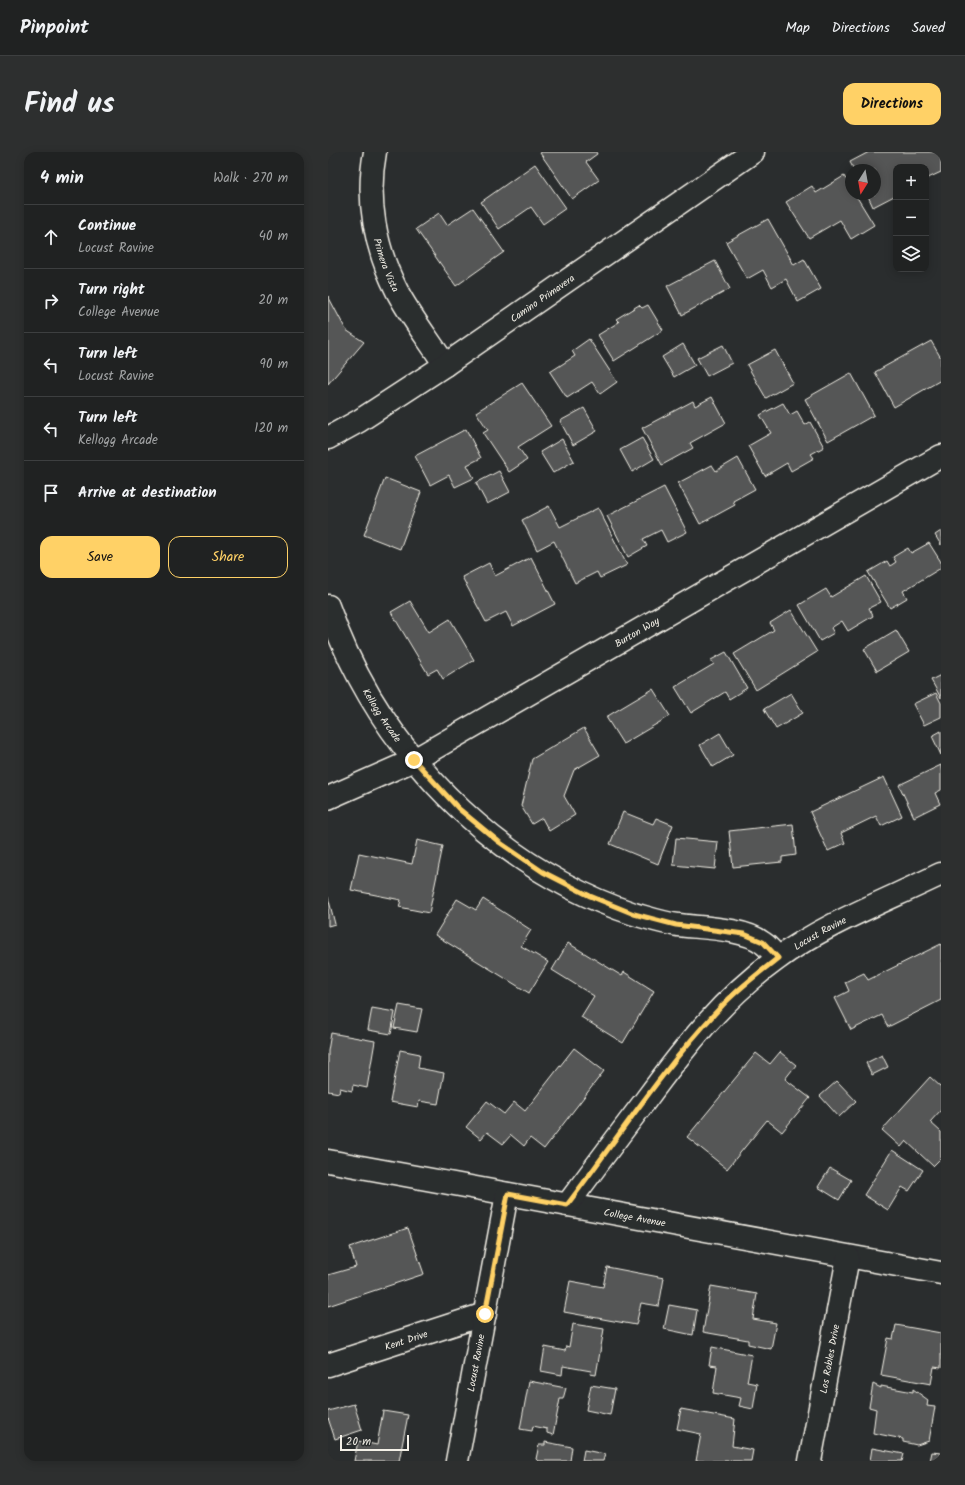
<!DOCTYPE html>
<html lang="en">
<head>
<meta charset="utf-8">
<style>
	:root { --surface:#202222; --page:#2d2f2f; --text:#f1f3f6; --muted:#a2a4a5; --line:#3d3f40; --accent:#ffd166 }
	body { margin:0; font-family:Kalam,sans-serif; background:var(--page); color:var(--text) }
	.controls { position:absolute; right:12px; top:12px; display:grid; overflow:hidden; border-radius:8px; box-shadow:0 2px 10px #0003 }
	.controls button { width:36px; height:36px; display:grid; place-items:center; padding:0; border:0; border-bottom:1px solid var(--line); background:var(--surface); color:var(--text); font:20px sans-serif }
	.compass { position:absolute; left:517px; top:12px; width:36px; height:36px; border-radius:50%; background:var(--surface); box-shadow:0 2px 10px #0003; rotate:191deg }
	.scale { position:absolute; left:12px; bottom:10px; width:69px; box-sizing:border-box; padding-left:4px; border:2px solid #f4f1e8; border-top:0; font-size:11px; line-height:14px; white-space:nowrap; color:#f4f1e8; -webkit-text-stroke:3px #2a2d2e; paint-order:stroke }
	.stop { position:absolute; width:12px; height:12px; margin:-9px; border:3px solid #ffd166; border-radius:50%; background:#fff }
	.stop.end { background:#ffd166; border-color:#fff; box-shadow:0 1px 4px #0008 }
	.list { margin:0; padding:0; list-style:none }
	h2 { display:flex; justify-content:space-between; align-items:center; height:52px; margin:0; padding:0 16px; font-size:17px }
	h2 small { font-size:13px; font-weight:400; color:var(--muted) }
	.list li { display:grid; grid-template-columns:26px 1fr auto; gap:12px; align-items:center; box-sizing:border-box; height:64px; padding:0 16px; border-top:1px solid var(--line) }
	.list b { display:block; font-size:15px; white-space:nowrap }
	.list p { margin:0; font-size:13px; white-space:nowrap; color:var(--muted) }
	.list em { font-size:13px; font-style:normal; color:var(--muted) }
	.actions { display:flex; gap:8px; padding:12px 16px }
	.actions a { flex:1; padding:9px 0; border:1px solid var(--accent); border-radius:12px; text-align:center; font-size:14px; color:var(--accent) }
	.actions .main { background:var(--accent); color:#111 }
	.icon { flex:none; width:22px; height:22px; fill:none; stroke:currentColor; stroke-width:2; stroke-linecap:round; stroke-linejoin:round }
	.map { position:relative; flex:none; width:613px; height:1309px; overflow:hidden; border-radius:12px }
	header { display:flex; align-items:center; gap:24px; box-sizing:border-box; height:56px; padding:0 20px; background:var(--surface); border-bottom:1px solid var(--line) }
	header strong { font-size:19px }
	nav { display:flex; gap:22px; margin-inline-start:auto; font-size:14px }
	.intro { display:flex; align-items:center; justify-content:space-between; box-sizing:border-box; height:96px; padding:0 24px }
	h1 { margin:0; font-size:28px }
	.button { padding:10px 18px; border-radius:12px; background:var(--accent); color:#111; font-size:14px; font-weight:700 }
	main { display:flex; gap:24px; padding:0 24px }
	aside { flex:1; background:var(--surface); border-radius:12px; box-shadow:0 2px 10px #0003 }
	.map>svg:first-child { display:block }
	.building { fill:#555756; stroke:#f4f1e8 }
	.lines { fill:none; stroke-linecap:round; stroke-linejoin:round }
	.minor-casing { stroke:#f4f1e8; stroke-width:25 }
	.minor { stroke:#2a2d2e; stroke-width:22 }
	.route { stroke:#ffd166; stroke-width:5 }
	.labels { text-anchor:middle; stroke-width:4; stroke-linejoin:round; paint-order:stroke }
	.street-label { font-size:10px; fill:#f4f1e8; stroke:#2a2d2e }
</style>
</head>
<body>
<header>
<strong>Pinpoint</strong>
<nav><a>Map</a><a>Directions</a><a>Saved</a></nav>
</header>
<div class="intro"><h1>Find us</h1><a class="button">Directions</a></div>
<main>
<aside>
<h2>4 min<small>Walk · 270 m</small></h2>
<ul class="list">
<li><svg class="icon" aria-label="ahead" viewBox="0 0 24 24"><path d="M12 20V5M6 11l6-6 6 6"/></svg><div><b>Continue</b><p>Locust Ravine</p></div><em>40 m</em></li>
<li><svg class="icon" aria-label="right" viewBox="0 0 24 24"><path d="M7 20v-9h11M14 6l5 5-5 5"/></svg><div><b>Turn right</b><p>College Avenue</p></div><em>20 m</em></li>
<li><svg class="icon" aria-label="left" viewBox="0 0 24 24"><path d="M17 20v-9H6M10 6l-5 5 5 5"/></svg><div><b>Turn left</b><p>Locust Ravine</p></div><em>90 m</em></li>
<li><svg class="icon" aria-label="left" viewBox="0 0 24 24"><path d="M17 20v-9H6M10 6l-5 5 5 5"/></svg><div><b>Turn left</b><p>Kellogg Arcade</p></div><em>120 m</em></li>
<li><svg class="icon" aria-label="arrive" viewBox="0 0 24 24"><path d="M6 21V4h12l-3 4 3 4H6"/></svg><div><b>Arrive at destination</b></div></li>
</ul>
<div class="actions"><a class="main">Save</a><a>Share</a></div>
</aside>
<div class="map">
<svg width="613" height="1309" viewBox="0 0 613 1309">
	<rect width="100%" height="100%" fill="#2a2d2e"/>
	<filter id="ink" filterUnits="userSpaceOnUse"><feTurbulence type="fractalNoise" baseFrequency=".025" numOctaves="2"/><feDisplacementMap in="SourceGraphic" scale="8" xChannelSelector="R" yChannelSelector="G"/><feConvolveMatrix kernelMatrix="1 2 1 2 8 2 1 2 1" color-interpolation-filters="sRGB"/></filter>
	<g filter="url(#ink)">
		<g class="building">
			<polygon points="214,0 268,0 269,2 258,10 271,28 244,47 212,1"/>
			<polygon points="541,0 613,0 613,20 598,27 598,15 568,15 568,43 545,55 539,42 547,42 547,18 526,18 522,10"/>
			<polygon points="207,12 238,56 215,72 203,55 171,77 153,50"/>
			<polygon points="516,24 523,36 523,42 527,42 546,73 523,87 512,68 481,86 458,50 484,34 488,41"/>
			<polygon points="145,56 176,100 128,134 88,77 111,61 119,73"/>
			<polygon points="440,67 466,113 476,107 493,137 470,150 458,127 444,135 435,118 419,127 398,90"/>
			<polygon points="387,109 402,137 354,163 339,134"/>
			<polygon points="0,144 18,178 36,190 0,232"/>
			<polygon points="311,153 314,156 320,153 335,178 286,209 270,183 291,170 288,167"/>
			<polygon points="261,187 289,230 272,242 264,230 239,246 222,220 247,204 244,199"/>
			<polygon points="603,189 613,206 613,228 566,255 547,220"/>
			<polygon points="355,192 367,213 346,225 334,205"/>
			<polygon points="395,193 404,211 379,224 369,206"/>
			<polygon points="447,198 465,231 438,246 419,213"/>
			<polygon points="523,221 546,263 500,289 477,247"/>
			<polygon points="194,231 223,274 190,295 199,308 181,320 155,281 160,278 148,260"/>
			<polygon points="384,245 398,271 362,291 365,296 334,313 314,276 365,249 367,254"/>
			<polygon points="455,251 462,263 469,259 477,273 482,270 496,295 483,302 486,306 463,319 459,311 437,324 420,294 443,281 432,263"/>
			<polygon points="256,256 269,279 245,293 232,269"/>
			<polygon points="138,277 153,306 139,313 146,326 127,335 121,323 102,333 87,304"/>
			<polygon points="314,286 326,307 304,320 292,298"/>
			<polygon points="234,287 246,309 225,321 212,300"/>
			<polygon points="410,306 427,337 405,349 407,353 372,372 350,331 384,313 388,319"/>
			<polygon points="171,319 182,340 159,352 148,331"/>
			<polygon points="57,326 93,340 72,397 36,383"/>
			<polygon points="336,335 359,380 339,390 333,378 315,387 319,394 300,405 279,364"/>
			<polygon points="221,354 232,375 270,356 299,413 272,426 269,420 247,431 226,389 209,398 194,368"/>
			<polygon points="613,379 613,393 607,383"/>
			<polygon points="601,391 613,410 613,416 575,439 579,446 562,456 540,420 559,409 562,414 568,410 565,405 580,396 583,401"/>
			<polygon points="203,405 227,452 185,474 178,460 158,470 134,425 161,411 167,424"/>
			<polygon points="538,424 553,450 541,456 545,464 520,479 514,469 503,476 506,481 492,489 471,453 498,437 503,445"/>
			<polygon points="82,449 101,480 122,467 146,508 115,527 109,517 100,522 63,460"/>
			<polygon points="463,458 489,500 428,538 406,502 446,478 442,471"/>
			<polygon points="568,478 581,500 549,519 536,497"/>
			<polygon points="398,500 419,536 401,547 397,540 363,561 347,535 386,512 383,508"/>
			<polygon points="613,523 613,546 603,528"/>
			<polygon points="325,537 342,564 295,592 278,565"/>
			<polygon points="463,541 475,561 448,577 436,557"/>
			<polygon points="608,541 613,551 613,565 596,573 585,552"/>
			<polygon points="256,576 272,603 246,618 236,644 247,663 221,679 214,666 204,672 193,654 204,607"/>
			<polygon points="613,579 613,603 604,584"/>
			<polygon points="392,581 405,603 385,615 372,593"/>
			<polygon points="613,613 613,638 607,641 612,652 586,665 571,633"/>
			<polygon points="556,625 574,664 553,674 548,664 513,681 517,691 500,699 482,660"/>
			<polygon points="295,660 325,672 328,666 345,673 330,712 282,692"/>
			<polygon points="465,672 468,703 454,705 454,710 405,715 401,679"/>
			<polygon points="348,686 390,690 387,717 345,713"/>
			<polygon points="89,688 115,694 101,761 71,755 73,748 23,738 31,701 84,712"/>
			<polygon points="0,745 7,772 0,774"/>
			<polygon points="129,747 148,758 155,747 203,778 193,794 220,810 201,841 107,783"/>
			<polygon points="240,791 294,824 296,820 326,839 295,891 253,865 266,844 224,818"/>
			<polygon points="613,792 613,848 560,875 554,863 523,878 507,846 521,839 517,830 536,821 540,828"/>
			<polygon points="71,853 94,857 89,880 66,876"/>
			<polygon points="44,856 67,860 63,882 40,878"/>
			<polygon points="3,881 47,889 39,936 25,933 24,939 12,936 11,941 0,939 0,899"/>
			<polygon points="246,896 276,919 216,997 202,986 196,994 183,983 175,992 159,980 153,987 138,975 159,949 176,962 186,950 197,959"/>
			<polygon points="72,898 92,902 90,916 116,921 110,952 91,949 90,955 62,950"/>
			<polygon points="452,900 468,913 457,927 482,946 454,980 439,968 399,1017 359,985 428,901 442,912"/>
			<polygon points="554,903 560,915 544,923 538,911"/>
			<polygon points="602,925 613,935 613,958 602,970 613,980 613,1006 605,1014 578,989 573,995 554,978"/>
			<polygon points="509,929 528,949 511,965 492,944"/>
			<polygon points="564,998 595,1018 581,1039 574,1035 560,1058 536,1043"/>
			<polygon points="502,1016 523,1028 511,1048 490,1035"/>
			<polygon points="80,1076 96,1122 0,1154 0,1123 28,1115 22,1095"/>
			<polygon points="279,1115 336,1126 331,1154 313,1151 308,1173 236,1160 242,1129 275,1135"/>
			<polygon points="383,1134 429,1142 425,1167 448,1171 443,1197 420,1192 420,1188 375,1180"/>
			<polygon points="341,1153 369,1158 365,1183 336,1177"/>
			<polygon points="245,1172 276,1177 268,1223 262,1222 263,1219 235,1214 234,1223 213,1219 217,1195 237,1199 238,1194 241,1195"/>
			<polygon points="568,1173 613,1181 613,1216 606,1215 603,1232 553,1223 560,1186 565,1187"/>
			<polygon points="384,1195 424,1203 419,1230 429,1232 425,1257 411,1254 413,1246 385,1241 389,1214 381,1213"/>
			<polygon points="201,1229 238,1236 235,1247 232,1247 225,1283 219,1281 219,1277 205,1274 204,1279 192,1277"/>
			<polygon points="545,1232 553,1236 553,1234 585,1240 585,1237 600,1248 599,1254 607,1255 601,1289 589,1293 575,1290 575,1287 545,1281 548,1257 541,1255"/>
			<polygon points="263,1233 287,1237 282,1263 258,1258"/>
			<polygon points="26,1252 34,1278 7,1287 0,1266 0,1259"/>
			<polygon points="353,1257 407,1267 404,1294 425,1298 423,1309 368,1309 373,1282 349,1277"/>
			<polygon points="55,1259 80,1263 71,1309 26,1309 30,1289 49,1293"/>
			<polygon points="217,1290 244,1295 242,1309 210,1309 208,1307 211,1293 217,1293"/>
			<polygon points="544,1296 576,1302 574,1309 542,1309"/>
			<polygon points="256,1298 277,1302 275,1309 254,1309"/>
			<polygon points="604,1300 613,1301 613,1309 602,1309"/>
		</g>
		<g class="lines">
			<defs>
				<g id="minor">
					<path id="s1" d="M47,0C38,47 47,96 69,139C82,164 101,188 117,213"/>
					<path id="s2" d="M0,286L31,269L117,213L425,0"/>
					<path id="s3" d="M0,454C49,595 164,715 306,762C320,766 335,771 350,773C374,776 416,776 435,791C441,795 445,801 450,806"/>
					<path id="s4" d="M0,646L86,608L613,304"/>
					<path id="s5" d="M0,1009L613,1121"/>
					<path id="s6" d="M239,1053C265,1018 291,983 317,949C356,896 395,846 449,807C496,772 560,748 613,722"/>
					<path id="s7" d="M0,1213L157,1162"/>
					<path id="s8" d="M129,1309L179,1042"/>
					<path id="s9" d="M482,1309L520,1105"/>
				</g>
			</defs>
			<use href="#minor" class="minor-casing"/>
			<use href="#minor" class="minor"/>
		</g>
	</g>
	<g class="lines" filter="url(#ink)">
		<path class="route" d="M86,608L131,657L171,690L215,720L262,744L306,762L348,773L416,782L435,790L450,806C430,822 409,837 392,856C335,916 289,987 239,1053L180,1042L157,1162"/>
	</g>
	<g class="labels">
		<g class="street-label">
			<text dy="4" stroke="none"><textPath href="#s1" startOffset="115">Primera Vista</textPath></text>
			<text dy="4" stroke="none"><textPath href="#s2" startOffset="256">Camino Primavera</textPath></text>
			<text dy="4" stroke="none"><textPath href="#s4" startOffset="351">Burton Way</textPath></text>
			<text dy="4" stroke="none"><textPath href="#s3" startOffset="122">Kellogg Arcade</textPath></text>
			<text dy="4" stroke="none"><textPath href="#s6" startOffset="375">Locust Ravine</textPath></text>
			<text dy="4" stroke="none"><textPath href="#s5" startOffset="312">College Avenue</textPath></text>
			<text dy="4" stroke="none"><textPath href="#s7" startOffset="82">Kent Drive</textPath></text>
			<text dy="4" stroke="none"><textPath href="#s9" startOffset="104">Los Robles Drive</textPath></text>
			<text dy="4" stroke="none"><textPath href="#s8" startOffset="100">Locust Ravine</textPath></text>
		</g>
	</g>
</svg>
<div class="controls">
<button>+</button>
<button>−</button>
<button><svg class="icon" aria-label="layers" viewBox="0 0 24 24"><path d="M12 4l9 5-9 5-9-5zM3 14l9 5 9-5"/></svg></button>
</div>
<svg class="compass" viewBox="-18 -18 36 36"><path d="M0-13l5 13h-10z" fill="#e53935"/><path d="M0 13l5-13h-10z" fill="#a2a4a5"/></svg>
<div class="scale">20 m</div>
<div class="stop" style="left:157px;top:1162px"></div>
<div class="stop end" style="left:86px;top:608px"></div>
</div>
</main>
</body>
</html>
